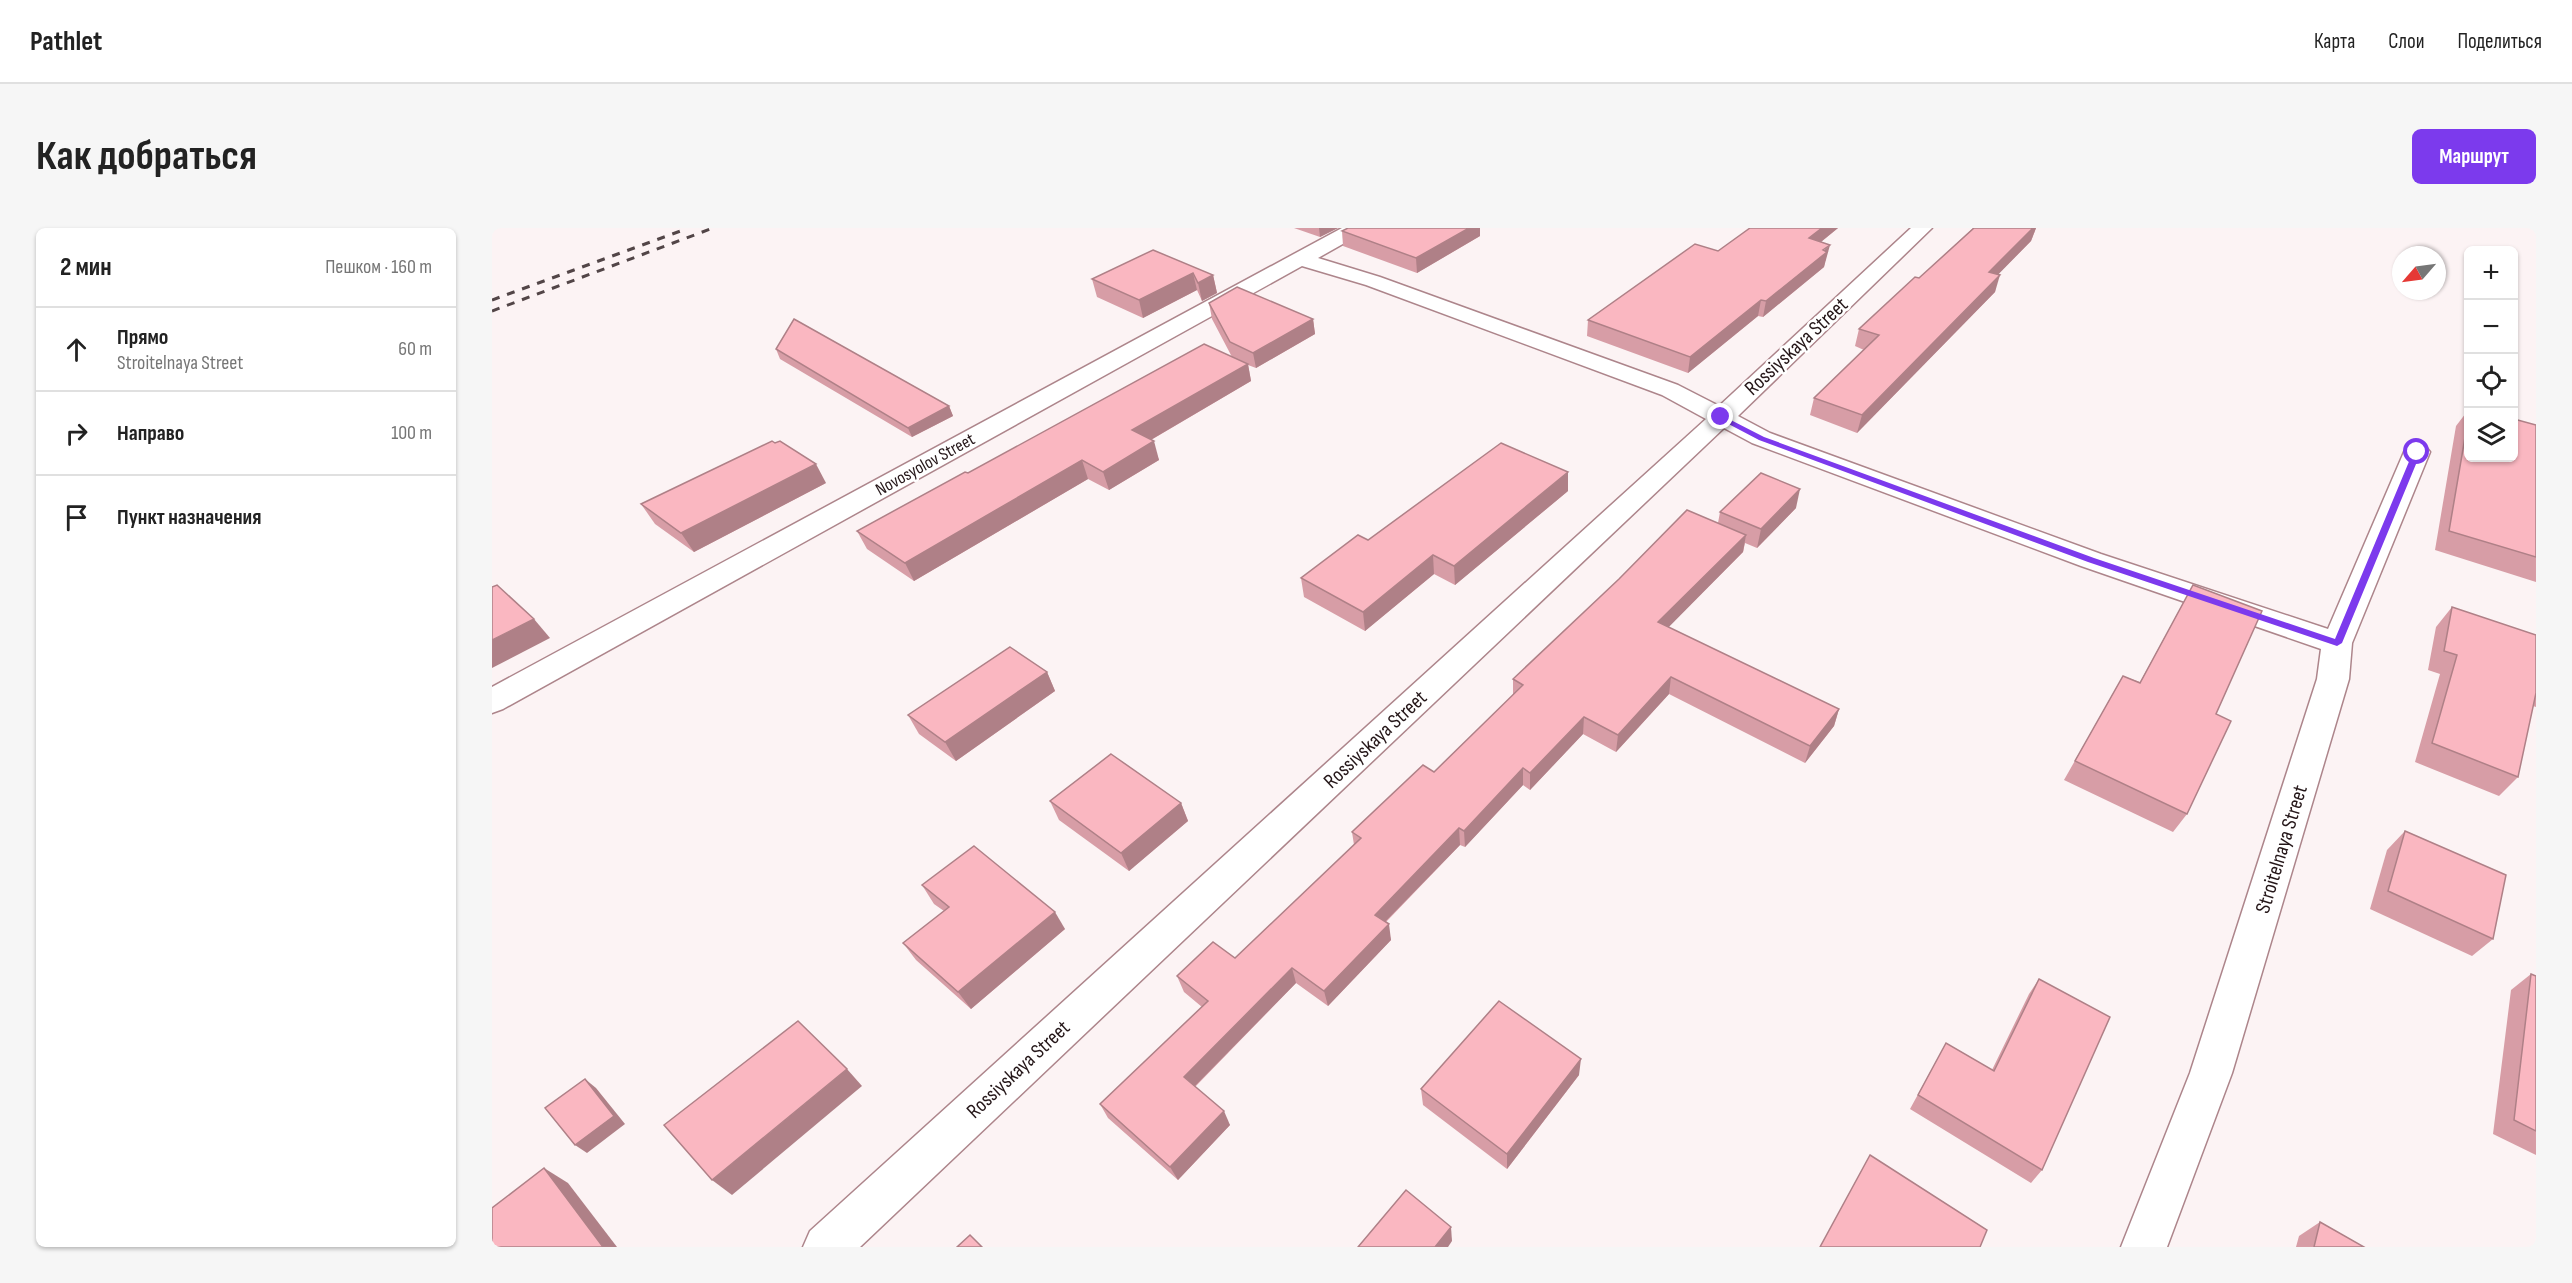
<!DOCTYPE html>
<html lang="ru">
<head>
<meta charset="utf-8">
<style>
	:root { --surface:#fff; --page:#f6f6f6; --text:#222; --muted:#767676; --line:#e0e0e0; --accent:#7c3aed }
	body { margin:0; font-family:"Sofia Sans Condensed",sans-serif; background:var(--page); color:var(--text) }
	.controls { position:absolute; right:18px; top:18px; display:grid; overflow:hidden; border-radius:9px; box-shadow:0 2px 4px #0004 }
	.controls button { width:54px; height:54px; display:grid; place-items:center; padding:0; border:0; border-bottom:2px solid var(--line); background:var(--surface); color:var(--text); font:30px sans-serif }
	.compass { position:absolute; left:1900px; top:18px; width:54px; height:54px; border-radius:50%; background:var(--surface); box-shadow:0 2px 4px #0004; rotate:242deg }
	.stop { position:absolute; width:18px; height:18px; margin:-14px; border:4px solid #7c3aed; border-radius:50%; background:#fff }
	.stop.end { background:#7c3aed; border-color:#fff; box-shadow:0 2px 6px #0008 }
	.list { margin:0; padding:0; list-style:none }
	h2 { display:flex; justify-content:space-between; align-items:center; height:78px; margin:0; padding:0 24px; font-size:26px }
	h2 small { font-size:20px; font-weight:400; color:var(--muted) }
	.list li { display:grid; grid-template-columns:39px 1fr auto; gap:18px; align-items:center; box-sizing:border-box; height:84px; padding:0 24px; border-top:2px solid var(--line) }
	.list b { display:block; font-size:22px; white-space:nowrap }
	.list p { margin:0; font-size:20px; white-space:nowrap; color:var(--muted) }
	.list em { font-size:20px; font-style:normal; color:var(--muted) }
	.icon { flex:none; width:33px; height:33px; fill:none; stroke:currentColor; stroke-width:2; stroke-linecap:round; stroke-linejoin:round }
	.map { position:relative; flex:none; width:2044px; height:1019px; overflow:hidden; border-radius:9px }
	header { display:flex; align-items:center; gap:36px; box-sizing:border-box; height:84px; padding:0 30px; background:var(--surface); border-bottom:2px solid var(--line) }
	header strong { font-size:28px }
	nav { display:flex; gap:33px; margin-inline-start:auto; font-size:21px }
	.intro { display:flex; align-items:center; justify-content:space-between; box-sizing:border-box; height:144px; padding:0 36px }
	h1 { margin:0; font-size:42px }
	.button { padding:15px 27px; border-radius:9px; background:var(--accent); color:#fff; font-size:21px; font-weight:700 }
	main { display:flex; gap:36px; padding:0 36px }
	aside { flex:1; background:var(--surface); border-radius:9px; box-shadow:0 2px 4px #0004 }
	.map>svg:first-child { display:block }
	.lines { fill:none; stroke-linecap:round; stroke-linejoin:round }
	.street-casing { stroke:#ad858b; stroke-width:3 }
	.street { fill:#fff; fill-rule:evenodd }
	.rail { stroke:#524547; stroke-width:3; stroke-dasharray:8 8; stroke-linecap:butt }
	.wall { fill:#d79da6 }
	.shaded-wall { fill:#af8087 }
	.building { fill:#fab7c1; stroke:#af8087; stroke-width:1.5 }
	.route { fill:#7c3aed }
	.labels { text-anchor:middle; stroke-width:5; stroke-linejoin:round; paint-order:stroke }
	.far-street-label { font-size:18px; fill:#251719; stroke:#fff }
	.street-label { font-size:21px; fill:#251719; stroke:#fff }
</style>
</head>
<body>
<header>
<strong>Pathlet</strong>
<nav><a>Карта</a><a>Слои</a><a>Поделиться</a></nav>
</header>
<div class="intro"><h1>Как добраться</h1><a class="button">Маршрут</a></div>
<main>
<aside>
<h2>2 мин<small>Пешком · 160 m</small></h2>
<ul class="list">
<li><svg class="icon" aria-label="ahead" viewBox="0 0 24 24"><path d="M12 20V5M6 11l6-6 6 6"/></svg><div><b>Прямо</b><p>Stroitelnaya Street</p></div><em>60 m</em></li>
<li><svg class="icon" aria-label="right" viewBox="0 0 24 24"><path d="M7 20v-9h11M14 6l5 5-5 5"/></svg><div><b>Направо</b></div><em>100 m</em></li>
<li><svg class="icon" aria-label="arrive" viewBox="0 0 24 24"><path d="M6 21V4h12l-3 4 3 4H6"/></svg><div><b>Пункт назначения</b></div></li>
</ul>
</aside>
<div class="map">
<svg width="2044" height="1019" viewBox="0 0 2044 1019">
	<rect width="100%" height="100%" fill="#fcf3f4"/>
	<g class="lines">
		<defs>
			<polygon id="street" points="850,0 875,0 872,4 826,30 888,49 1186,157 1227,178 1419,0 1440,0 1246,188 1278,205 1609,326 1836,401 1912,224 1916,219 1925,216 1934,219 1938,224 1860,415 1857,451 1740,845 1675,1019 1629,1019 1698,845 1825,451 1829,421 1589,338 1260,215 1232,200 368,1019 311,1019 318,1003 1214,191 1170,167 874,57 810,38 11,481 0,485 0,459"/>
		</defs>
		<use href="#street" class="street-casing"/>
		<use href="#street" class="street"/>
		<g class="rail">
			<polyline points="0,72 194,1"/>
			<polyline points="0,83 221,0"/>
		</g>
	</g>
	<g class="wall">
		<polygon points="802,0 846,0 828,9"/>
		<polygon points="856,0 988,0 988,8 925,45 851,18 850,3"/>
		<polygon points="1258,0 1346,0 1329,14 1334,32 1333,33 1332,39 1271,89 1266,88 1196,145 1095,108 1096,92 1226,23"/>
		<polygon points="1481,0 1544,0 1539,13 1506,46 1503,64 1365,205 1318,187 1322,170 1372,122 1363,118 1367,101 1427,50"/>
		<polygon points="661,22 721,47 725,65 710,73 705,62 651,90 605,69 600,51"/>
		<polygon points="717,75 821,91 823,106 764,140 756,137 759,153 659,212 667,232 617,262 596,251 422,353 375,321 365,303 476,245 740,129 720,91"/>
		<polygon points="284,121 457,178 461,188 420,209 288,131"/>
		<polygon points="1977,181 1977,230 2044,197 2044,354 1943,322 1964,198"/>
		<polygon points="334,255 202,324 163,296 149,276"/>
		<polygon points="1076,263 963,357 942,346 873,403 812,369 809,350 876,312"/>
		<polygon points="1304,280 1265,320 1253,315 1251,324 1176,399 1347,481 1342,498 1313,535 1177,466 1124,524 1091,506 1038,562 1031,557 973,619 968,617 894,694 899,712 836,778 804,755 703,859 738,897 686,952 616,890 608,876 710,779 692,764 685,748 743,730 862,617 860,604 942,544 1021,467 1021,451 1226,295 1228,284"/>
		<polygon points="1701,357 1724,486 1695,586 1681,604 1572,552 1631,448 1648,454"/>
		<polygon points="1960,379 2044,407 2044,479 2041,478 2026,549 2007,568 1923,534 1948,446 1936,442 1944,399"/>
		<polygon points="555,444 563,463 464,533 427,506 416,487"/>
		<polygon points="558,573 689,575 696,593 637,643 567,592"/>
		<polygon points="1913,603 2001,711 1980,728 1878,681 1895,622"/>
		<polygon points="430,657 573,701 479,781 424,732 411,715 452,683 442,676"/>
		<polygon points="2039,746 2044,748 2044,927 2001,906 2019,762"/>
		<polygon points="1547,751 1550,942 1539,955 1418,881 1454,815 1500,842 1537,766"/>
		<polygon points="1087,847 1015,941 931,877 929,861"/>
		<polygon points="1828,994 1872,1019 1804,1019 1807,1008"/>
	</g>
	<g class="shaded-wall">
		<polygon points="827,0 846,0 828,9"/>
		<polygon points="977,0 988,0 988,8 925,45 924,30"/>
		<polygon points="1330,0 1346,0 1314,26 1317,10"/>
		<polygon points="1541,0 1544,0 1539,13 1492,61 1497,44"/>
		<polygon points="1338,17 1332,39 1271,89 1274,73"/>
		<polygon points="701,45 705,62 651,90 647,72"/>
		<polygon points="721,47 725,65 710,73 706,55"/>
		<polygon points="1508,47 1503,64 1365,205 1370,187"/>
		<polygon points="1269,72 1266,88 1196,145 1198,129"/>
		<polygon points="821,91 823,106 764,140 761,125"/>
		<polygon points="756,136 759,153 645,220 640,202"/>
		<polygon points="457,178 461,188 420,209 416,200"/>
		<polygon points="662,213 667,232 617,262 611,244"/>
		<polygon points="590,232 596,251 422,353 413,335"/>
		<polygon points="324,236 334,255 202,324 189,305"/>
		<polygon points="1076,244 1076,263 963,357 962,338"/>
		<polygon points="1308,261 1304,280 1265,320 1269,301"/>
		<polygon points="1254,307 1251,324 1164,412 1166,394"/>
		<polygon points="941,327 942,346 873,403 871,384"/>
		<polygon points="42,391 58,410 0,440 0,412"/>
		<polygon points="555,444 563,463 464,533 453,514"/>
		<polygon points="1179,449 1177,466 1124,524 1126,507"/>
		<polygon points="1347,481 1342,498 1313,535 1318,518"/>
		<polygon points="1092,489 1091,506 1038,562 1038,545"/>
		<polygon points="1031,540 1031,557 973,619 972,603"/>
		<polygon points="689,575 696,593 637,643 629,625"/>
		<polygon points="967,600 968,617 885,702 883,687"/>
		<polygon points="563,684 573,701 479,781 466,764"/>
		<polygon points="897,696 899,712 836,778 832,763"/>
		<polygon points="800,740 804,755 698,863 692,849"/>
		<polygon points="1089,831 1087,847 1015,941 1015,926"/>
		<polygon points="355,841 370,858 240,967 220,952"/>
		<polygon points="93,851 104,860 133,896 95,925 83,917"/>
		<polygon points="732,883 738,897 686,952 678,939"/>
		<polygon points="52,940 76,955 125,1019 111,1019"/>
		<polygon points="959,999 960,1013 956,1019 943,1019"/>
	</g>
	<g class="building">
		<polygon points="856,0 977,0 924,30 850,3"/>
		<polygon points="1258,0 1330,0 1317,10 1338,17 1331,22 1335,24 1274,73 1269,72 1198,129 1096,92 1203,16 1226,23"/>
		<polygon points="1482,0 1541,0 1497,44 1508,47 1370,187 1322,170 1387,107 1367,101 1423,49 1427,50"/>
		<polygon points="661,22 721,47 706,55 701,45 647,72 600,51"/>
		<polygon points="745,59 821,91 761,125 738,114 717,75"/>
		<polygon points="302,91 457,178 416,200 284,121"/>
		<polygon points="712,116 756,136 640,202 662,213 611,244 590,232 413,335 365,303 473,244 476,245"/>
		<polygon points="1977,186 1977,230 2022,230 2022,191 2044,197 2044,329 1957,303"/>
		<polygon points="280,213 283,215 288,213 324,236 189,305 149,276"/>
		<polygon points="1009,215 1076,244 962,338 941,327 871,384 809,350 866,307 876,312"/>
		<polygon points="1269,245 1308,261 1269,301 1228,284"/>
		<polygon points="1195,282 1254,307 1166,394 1347,481 1318,518 1179,449 1126,507 1092,489 1038,545 1031,540 972,603 967,600 883,687 897,696 832,763 800,740 692,849 732,883 678,939 608,876 716,773 685,748 721,714 743,730 869,610 860,604 931,537 942,544 1031,457 1021,451 1127,351"/>
		<polygon points="5,357 42,391 0,412 0,359"/>
		<polygon points="1701,357 1770,383 1724,486 1739,493 1695,586 1583,533 1631,448 1648,455"/>
		<polygon points="1960,379 2044,407 2044,465 2026,549 1940,515 1965,427 1952,423"/>
		<polygon points="518,419 555,444 453,514 416,487"/>
		<polygon points="619,526 689,575 629,625 558,573"/>
		<polygon points="1913,603 2014,647 2001,711 1896,663"/>
		<polygon points="482,618 563,684 466,764 411,715 457,679 430,657"/>
		<polygon points="2039,746 2044,748 2044,903 2022,892"/>
		<polygon points="1547,751 1618,789 1550,942 1426,867 1454,815 1502,843"/>
		<polygon points="1007,773 1089,831 1015,926 929,861"/>
		<polygon points="306,793 355,841 220,952 172,897"/>
		<polygon points="93,851 122,888 83,917 53,880"/>
		<polygon points="1378,927 1495,1002 1488,1019 1328,1019"/>
		<polygon points="52,940 111,1019 0,1019 0,980"/>
		<polygon points="914,962 959,999 943,1019 866,1019"/>
		<polygon points="1828,994 1872,1019 1822,1019"/>
		<polygon points="478,1007 490,1019 465,1019"/>
	</g>
	<polygon class="route" points="1229,187 1272,209 1602,330 1843,411 1921,224 1925,222 1929,224 1850,415 1845,418 1596,334 1267,212 1227,191"/>
	<g class="labels">
		<g class="far-street-label">
			<text transform="translate(433 236) rotate(-29)" y="6">Novosyolov Street</text>
		</g>
		<g class="street-label">
			<text transform="translate(1304 118) rotate(-43)" y="7">Rossiyskaya Street</text>
			<text transform="translate(883 511) rotate(-43)" y="7">Rossiyskaya Street</text>
			<text transform="translate(1789 621) rotate(-73)" y="7">Stroitelnaya Street</text>
			<text transform="translate(526 841) rotate(-43)" y="7">Rossiyskaya Street</text>
		</g>
	</g>
</svg>
<div class="controls">
<button>+</button>
<button>−</button>
<button><svg class="icon" aria-label="locate" viewBox="0 0 24 24"><circle cx="12" cy="12" r="6"/><path d="M12 2v4M12 18v4M2 12h4M18 12h4"/></svg></button>
<button><svg class="icon" aria-label="layers" viewBox="0 0 24 24"><path d="M12 4l9 5-9 5-9-5zM3 14l9 5 9-5"/></svg></button>
</div>
<svg class="compass" viewBox="-18 -18 36 36"><path d="M0-13l5 13h-10z" fill="#e53935"/><path d="M0 13l5-13h-10z" fill="#767676"/></svg>
<div class="stop" style="left:1925px;top:224px"></div>
<div class="stop end" style="left:1229px;top:189px"></div>
</div>
</main>
</body>
</html>
